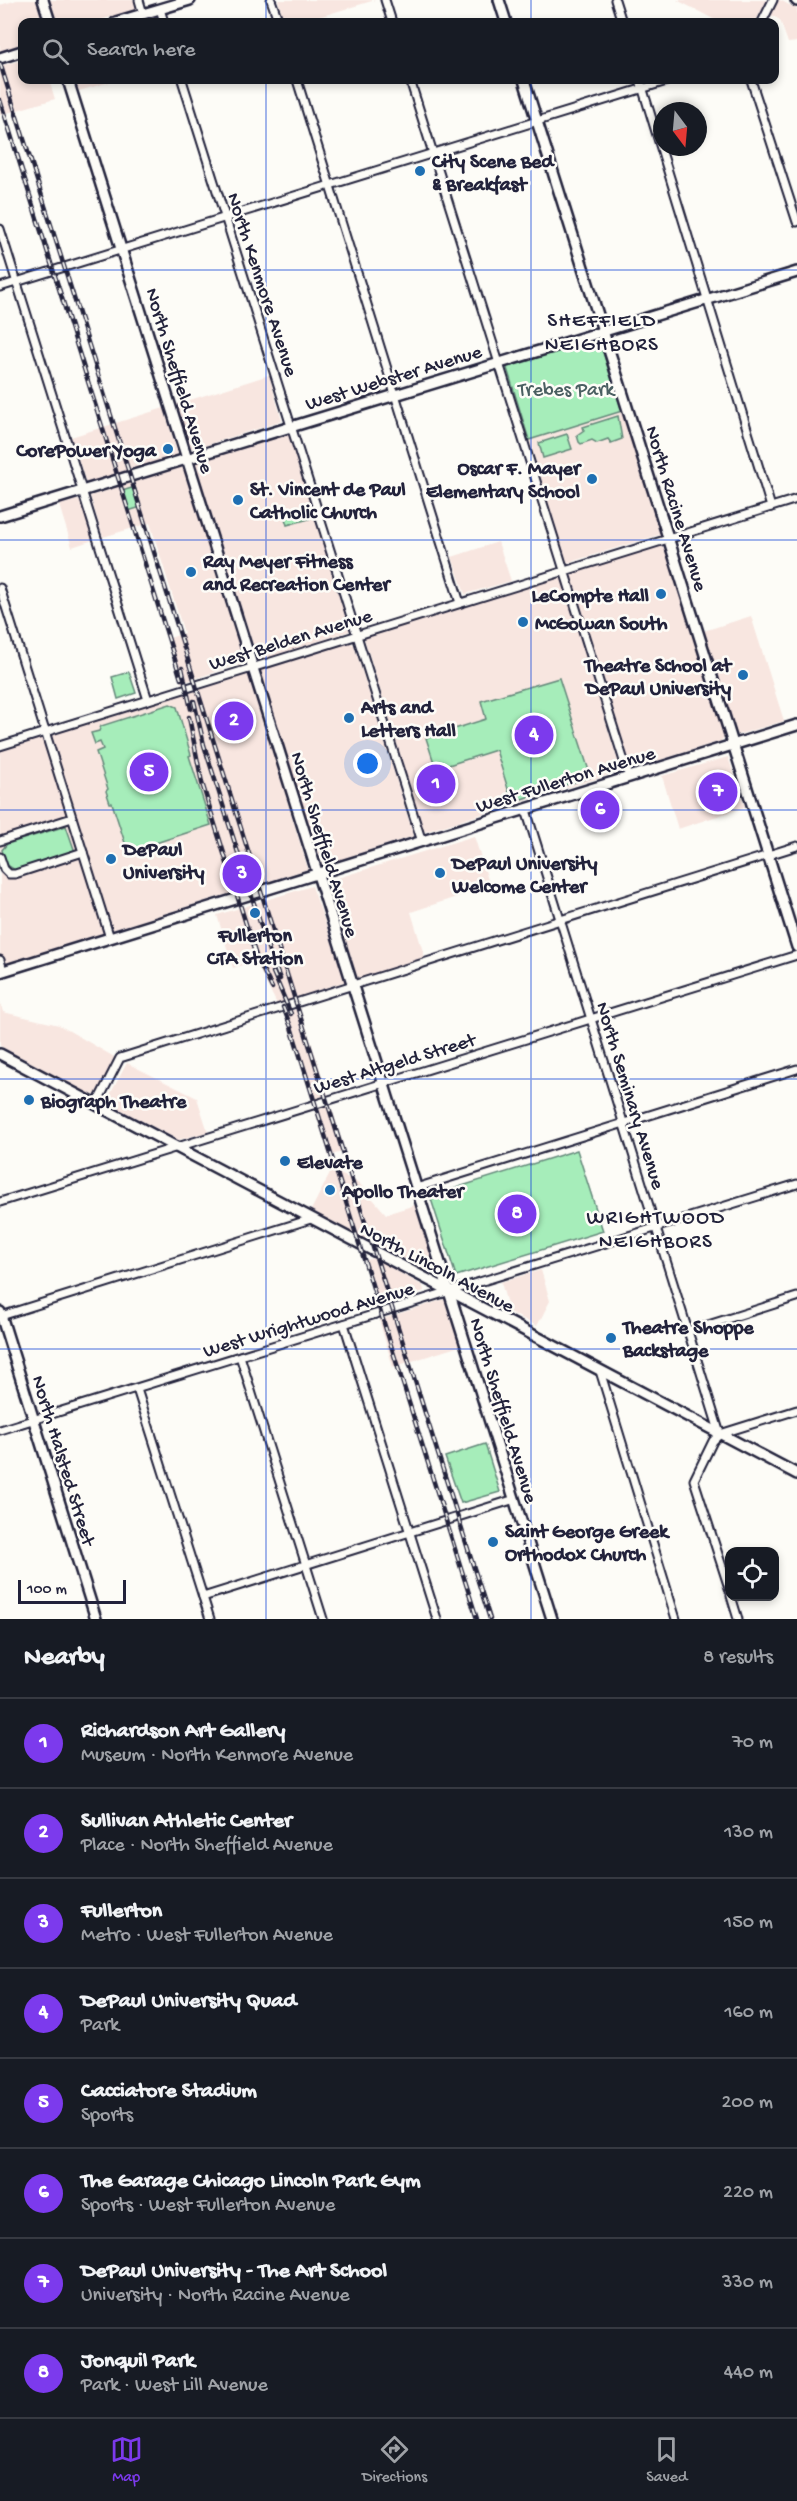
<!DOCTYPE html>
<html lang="en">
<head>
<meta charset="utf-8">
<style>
	:root { --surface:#171b24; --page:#20242c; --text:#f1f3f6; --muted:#9ea1a6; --line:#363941; --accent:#7c3aed }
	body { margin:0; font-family:"Gochi Hand",sans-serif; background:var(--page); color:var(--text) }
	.controls { position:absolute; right:18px; bottom:18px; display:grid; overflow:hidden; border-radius:12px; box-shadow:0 3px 9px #0003 }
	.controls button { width:54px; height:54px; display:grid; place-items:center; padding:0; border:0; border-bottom:2px solid var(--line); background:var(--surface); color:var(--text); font:30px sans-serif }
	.compass { position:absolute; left:653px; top:102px; width:54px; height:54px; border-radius:50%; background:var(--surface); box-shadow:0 3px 9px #0003; rotate:164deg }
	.scale { position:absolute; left:18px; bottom:15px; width:108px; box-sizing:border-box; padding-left:6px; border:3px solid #22223b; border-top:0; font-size:16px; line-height:21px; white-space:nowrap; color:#22223b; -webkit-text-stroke:4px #fdfcf7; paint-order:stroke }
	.you { position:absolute; left:368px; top:764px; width:21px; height:21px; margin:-15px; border:4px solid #fff; border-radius:50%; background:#1a73e8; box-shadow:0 0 0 9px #1a73e833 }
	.badge { display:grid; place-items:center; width:39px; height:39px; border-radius:50%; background:var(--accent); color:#fff; font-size:20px; font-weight:700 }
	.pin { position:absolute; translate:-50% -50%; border:3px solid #fff; box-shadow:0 2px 6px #0006 }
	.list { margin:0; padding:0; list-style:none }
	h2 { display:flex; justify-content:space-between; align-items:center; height:78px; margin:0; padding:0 24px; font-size:26px }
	h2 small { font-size:20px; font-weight:400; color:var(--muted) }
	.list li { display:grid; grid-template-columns:39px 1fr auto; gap:18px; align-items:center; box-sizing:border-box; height:90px; padding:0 24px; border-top:2px solid var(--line) }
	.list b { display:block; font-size:22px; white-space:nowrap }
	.list p { margin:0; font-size:20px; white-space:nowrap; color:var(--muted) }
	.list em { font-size:20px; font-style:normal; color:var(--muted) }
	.icon { flex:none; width:33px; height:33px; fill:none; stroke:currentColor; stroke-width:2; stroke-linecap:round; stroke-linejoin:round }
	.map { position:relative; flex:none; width:797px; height:1619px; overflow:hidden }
	.search { position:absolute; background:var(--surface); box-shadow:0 3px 9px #0003; left:18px; right:18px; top:18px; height:66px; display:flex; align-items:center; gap:15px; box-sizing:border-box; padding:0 21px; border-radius:12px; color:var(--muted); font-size:22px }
	.sheet { height:798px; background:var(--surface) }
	nav { display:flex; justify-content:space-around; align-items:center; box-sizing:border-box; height:84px; border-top:2px solid var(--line); background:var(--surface); font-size:16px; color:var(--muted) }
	nav a { display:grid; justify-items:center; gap:3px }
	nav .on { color:var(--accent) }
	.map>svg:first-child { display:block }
	.built { fill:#f8e6e0 }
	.green { fill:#a6edba; stroke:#64887a; stroke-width:1.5 }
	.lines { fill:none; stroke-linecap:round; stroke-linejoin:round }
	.street-casing { stroke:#22223b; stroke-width:11 }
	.secondary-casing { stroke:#22223b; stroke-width:14 }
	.street { stroke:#fdfcf7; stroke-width:7 }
	.secondary { stroke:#fdfcf7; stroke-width:9 }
	.rail-casing { stroke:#22223b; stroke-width:4.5 }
	.rail { stroke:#fdfcf7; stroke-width:2; stroke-dasharray:7; stroke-linecap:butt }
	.grid { fill:none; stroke:#1d4ed8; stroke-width:1.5; stroke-opacity:0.55 }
	.poi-dot { fill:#1f6fb2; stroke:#fdfcf7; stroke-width:2 }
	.labels { text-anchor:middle; stroke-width:5; stroke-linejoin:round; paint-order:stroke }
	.poi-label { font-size:20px; font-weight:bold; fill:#22223b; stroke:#fdfcf7; text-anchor:start }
	.street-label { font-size:20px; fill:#22223b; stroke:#fdfcf7 }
	.park-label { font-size:20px; fill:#4a5f61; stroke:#fdfcf7 }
	.neighbourhood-label { font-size:21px; letter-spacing:1.5px; fill:#22223b; stroke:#fdfcf7 }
</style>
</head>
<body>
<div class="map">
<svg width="797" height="1619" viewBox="0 0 797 1619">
	<rect width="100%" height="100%" fill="#fdfcf7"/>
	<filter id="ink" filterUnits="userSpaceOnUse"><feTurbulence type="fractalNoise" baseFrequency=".0167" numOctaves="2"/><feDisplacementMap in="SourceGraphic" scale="12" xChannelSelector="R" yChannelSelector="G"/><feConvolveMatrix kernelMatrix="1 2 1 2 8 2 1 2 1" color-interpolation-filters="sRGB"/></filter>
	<g filter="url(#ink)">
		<g class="built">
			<polygon points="17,0 37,0 44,22 22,22 22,44 0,52 0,5"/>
			<polygon points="50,0 134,0 137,9 94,22 57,22"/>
			<polygon points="278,0 375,0 302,22 284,22"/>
			<polygon points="677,0 780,0 797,9 797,42 788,43 780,20 762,10 755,22 719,22"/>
			<polygon points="22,60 22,80 49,80 55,99 0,115 0,66"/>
			<polygon points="75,80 113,80 113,81 79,91"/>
			<polygon points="269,375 282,421 194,449 190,447 177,404"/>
			<polygon points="164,408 178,455 86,483 71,437"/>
			<polygon points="622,411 655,517 658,519 662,534 567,563 529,440"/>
			<polygon points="288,434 350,631 258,661 253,651 253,645 195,462"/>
			<polygon points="180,467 184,468 240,649 243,651 246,662 240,667 237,665 181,683 167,639 184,633 150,523 103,537 90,496"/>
			<polygon points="76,500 81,501 93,540 72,547 59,505"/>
			<polygon points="498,542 511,581 465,594 452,557"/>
			<polygon points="660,545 665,549 724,737 721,741 634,768 631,766 571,575 576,571"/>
			<polygon points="559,577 562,580 621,771 424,832 364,638"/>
			<polygon points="751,616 784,721 737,735 704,631"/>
			<polygon points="349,642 354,645 414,836 323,865 258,671 262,667"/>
			<polygon points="245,673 250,674 253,681 252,685 308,869 0,965 0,750 237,678"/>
			<polygon points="728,757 745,807 678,829 662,776"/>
			<polygon points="474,836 490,886 411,912 425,958 361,978 357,977 328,881"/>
			<polygon points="312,886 346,981 277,1004 255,961 233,968 217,915"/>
			<polygon points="0,1002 3,1012 59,1025 116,1058 96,1095 90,1094 0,1046"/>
			<polygon points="300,1008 328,1095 312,1100 284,1013"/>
			<polygon points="127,1063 197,1098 208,1132 178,1140 106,1102"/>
			<polygon points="331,1106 345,1151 329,1156 315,1111"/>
			<polygon points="336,1162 340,1174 359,1183 386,1214 415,1205 435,1266 432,1272 355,1235 311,1210"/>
			<polygon points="374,1258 423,1286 424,1291 377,1307 363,1261"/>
			<polygon points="541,1270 550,1301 537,1326 509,1312 501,1282"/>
			<polygon points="445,1299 460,1346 393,1367 379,1320"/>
		</g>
		<g class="green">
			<polygon points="598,337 622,411 529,440 506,365"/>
			<polygon points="618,416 622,439 611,443 608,439 597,443 592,440 581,444 579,442 577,435 584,430 583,427"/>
			<polygon points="567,434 572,449 543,458 539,443"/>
			<polygon points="135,487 141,507 128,511 122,491"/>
			<polygon points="305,508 309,519 287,525 284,515"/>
			<polygon points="129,672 136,693 118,699 112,677"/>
			<polygon points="559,678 591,777 512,802 496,750 436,769 426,738 486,719 481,701"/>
			<polygon points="170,704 177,707 191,755 189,756 211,825 128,852 112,803 110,803 106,791 108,789 96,752 103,749 100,742 95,744 91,733 99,731 101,726"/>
			<polygon points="66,826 75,852 15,870 7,865 2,850 7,844"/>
			<polygon points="577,1150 603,1231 456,1276 430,1196"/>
			<polygon points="485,1444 500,1492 461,1503 445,1457"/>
		</g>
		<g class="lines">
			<defs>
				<g id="street">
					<polyline points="139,0 143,14"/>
					<polyline points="271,0 279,22"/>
					<polyline points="385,0 392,22"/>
					<polyline points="615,0 622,22"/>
					<polyline points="160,9 164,22"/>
					<polyline points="762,22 773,0"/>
					<polyline points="182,80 422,842"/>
					<polyline points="297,80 460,603"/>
					<polyline points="410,80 629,777"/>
					<polyline points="640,80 771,507"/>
					<polyline points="751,80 797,222"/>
					<polyline points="0,229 148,700"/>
					<polyline points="0,287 670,80"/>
					<polyline points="0,588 110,938"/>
					<polyline points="0,746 797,499"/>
					<polyline points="526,810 720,1434"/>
					<polyline points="0,841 72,818"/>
					<polyline points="0,857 4,869 9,874 15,874 83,852"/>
					<polyline points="0,960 3,971"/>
					<polyline points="96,1105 120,1058 797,846"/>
					<polyline points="416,1188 797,1069"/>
					<polyline points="0,1202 797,955"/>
					<polyline points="1,1316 311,1219"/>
					<polyline points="344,1324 437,1619"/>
					<polyline points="689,1331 797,1297"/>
					<polyline points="240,1356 323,1619"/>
					<polyline points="600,1371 676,1619"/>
					<polyline points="137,1389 210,1619"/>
					<polyline points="0,1430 797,1184"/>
					<polyline points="730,1591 694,1480 713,1441 720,1434 797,1410"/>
					<polyline points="731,1596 738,1619"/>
					<polyline points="203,1597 515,1499"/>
				</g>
				<g id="secondary">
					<polyline points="43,0 50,22"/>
					<polyline points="499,0 506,22"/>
					<polyline points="796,0 797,1"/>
					<polyline points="116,22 190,0"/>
					<polyline points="0,58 22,51"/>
					<polyline points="68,80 552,1619"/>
					<polyline points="524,80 797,947"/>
					<polyline points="0,516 797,272"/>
					<polyline points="0,972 797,725"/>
					<polyline points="0,1054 797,1474"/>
					<polyline points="0,1312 96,1619"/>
				</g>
			</defs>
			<use href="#street" class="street-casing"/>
			<use href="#secondary" class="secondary-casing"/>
			<use href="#street" class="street"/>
			<use href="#secondary" class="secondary"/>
			<defs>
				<g id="rail">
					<polyline points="0,63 490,1619"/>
					<polyline points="0,100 181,679"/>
					<polyline points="182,668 191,709"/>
					<polyline points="194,701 204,745 269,951 280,979"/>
					<polyline points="189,717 202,783 256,956 272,988"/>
					<polyline points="273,972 291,1014"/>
					<polyline points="283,1007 291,1027 477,1619"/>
				</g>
			</defs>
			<use href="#rail" class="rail-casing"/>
			<use href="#rail" class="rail"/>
		</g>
	</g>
	<path class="grid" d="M266,0V22M531,0V22M266,80V1619M531,80V1619M0,270H797M0,540H797M0,810H797M0,1079H797M0,1349H797"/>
	<g class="poi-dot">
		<circle cx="420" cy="171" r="6"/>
		<circle cx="168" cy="449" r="6"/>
		<circle cx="592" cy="479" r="6"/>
		<circle cx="238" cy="500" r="6"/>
		<circle cx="191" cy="572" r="6"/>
		<circle cx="661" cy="594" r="6"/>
		<circle cx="523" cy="622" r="6"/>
		<circle cx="743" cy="675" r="6"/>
		<circle cx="349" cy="718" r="6"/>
		<circle cx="111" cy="859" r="6"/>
		<circle cx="440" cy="873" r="6"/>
		<circle cx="255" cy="913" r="6"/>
		<circle cx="29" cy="1100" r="6"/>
		<circle cx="285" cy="1161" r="6"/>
		<circle cx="330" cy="1190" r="6"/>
		<circle cx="611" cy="1338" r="6"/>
		<circle cx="493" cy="1542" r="6"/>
	</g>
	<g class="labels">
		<g class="poi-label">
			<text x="432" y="167">City Scene Bed<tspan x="432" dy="23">&amp; Breakfast</tspan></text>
			<text x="156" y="456" text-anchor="end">CorePower Yoga</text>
			<text x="580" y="474" text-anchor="end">Oscar F. Mayer<tspan x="580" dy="23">Elementary School</tspan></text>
			<text x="250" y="495">St. Vincent de Paul<tspan x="250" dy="23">Catholic Church</tspan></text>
			<text x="203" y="567">Ray Meyer Fitness<tspan x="203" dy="23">and Recreation Center</tspan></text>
			<text x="649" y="601" text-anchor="end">LeCompte Hall</text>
			<text x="535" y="629">McGowan South</text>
			<text x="731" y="671" text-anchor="end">Theatre School at<tspan x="731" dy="23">DePaul University</tspan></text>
			<text x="361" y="713">Arts and<tspan x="361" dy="23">Letters Hall</tspan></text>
			<text x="123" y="855">DePaul<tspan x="123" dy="23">University</tspan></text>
			<text x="452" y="869">DePaul University<tspan x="452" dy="23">Welcome Center</tspan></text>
			<text x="255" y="941" text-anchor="middle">Fullerton<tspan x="255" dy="23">CTA Station</tspan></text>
			<text x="41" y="1107">Biograph Theatre</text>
			<text x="297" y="1168">Elevate</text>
			<text x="342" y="1197">Apollo Theater</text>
			<text x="623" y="1333">Theatre Shoppe<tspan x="623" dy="23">Backstage</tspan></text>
			<text x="505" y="1537">Saint George Greek<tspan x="505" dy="23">Orthodox Church</tspan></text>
		</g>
		<g class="street-label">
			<text transform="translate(264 284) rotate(72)" y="7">North Kenmore Avenue</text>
			<text transform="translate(393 376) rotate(-17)" y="7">West Webster Avenue</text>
			<text transform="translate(181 380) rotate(73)" y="7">North Sheffield Avenue</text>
			<text transform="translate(678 508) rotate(73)" y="7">North Racine Avenue</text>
			<text transform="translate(290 638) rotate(-17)" y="7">West Belden Avenue</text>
			<text transform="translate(565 778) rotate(-17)" y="7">West Fullerton Avenue</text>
			<text transform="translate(326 844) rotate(73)" y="7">North Sheffield Avenue</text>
			<text transform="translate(394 1062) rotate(-17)" y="7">West Altgeld Street</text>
			<text transform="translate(632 1095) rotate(73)" y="7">North Seminary Avenue</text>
			<text transform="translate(438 1266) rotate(28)" y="7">North Lincoln Avenue</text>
			<text transform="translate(308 1318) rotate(-17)" y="7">West Wrightwood Avenue</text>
			<text transform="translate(505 1410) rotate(73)" y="7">North Sheffield Avenue</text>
			<text transform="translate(65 1460) rotate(73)" y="7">North Halsted Street</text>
		</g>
		<g class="park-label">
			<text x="566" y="395">Trebes Park</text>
		</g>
		<g class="neighbourhood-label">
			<text x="602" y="326">SHEFFIELD<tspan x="602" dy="24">NEIGHBORS</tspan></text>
			<text x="656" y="1223">WRIGHTWOOD<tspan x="656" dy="24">NEIGHBORS</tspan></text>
		</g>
	</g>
</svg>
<div class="controls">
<button><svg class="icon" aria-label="locate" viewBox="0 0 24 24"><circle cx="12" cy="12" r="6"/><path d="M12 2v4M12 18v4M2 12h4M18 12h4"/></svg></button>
</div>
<svg class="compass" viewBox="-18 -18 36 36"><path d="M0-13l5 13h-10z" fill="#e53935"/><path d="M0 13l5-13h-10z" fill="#9ea1a6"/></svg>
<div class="scale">100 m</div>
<div class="you"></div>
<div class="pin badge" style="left:436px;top:784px">1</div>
<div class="pin badge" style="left:234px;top:721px">2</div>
<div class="pin badge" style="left:242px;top:874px">3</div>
<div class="pin badge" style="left:534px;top:735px">4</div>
<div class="pin badge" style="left:149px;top:772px">5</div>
<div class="pin badge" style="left:600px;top:810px">6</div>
<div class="pin badge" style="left:718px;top:792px">7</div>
<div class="pin badge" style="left:517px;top:1214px">8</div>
<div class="search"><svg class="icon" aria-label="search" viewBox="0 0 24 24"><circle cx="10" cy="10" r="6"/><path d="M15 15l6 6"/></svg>Search here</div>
</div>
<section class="sheet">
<h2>Nearby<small>8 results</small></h2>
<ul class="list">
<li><span class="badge">1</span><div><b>Richardson Art Gallery</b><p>Museum · North Kenmore Avenue</p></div><em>70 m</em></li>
<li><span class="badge">2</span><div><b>Sullivan Athletic Center</b><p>Place · North Sheffield Avenue</p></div><em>130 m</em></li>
<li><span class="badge">3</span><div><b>Fullerton</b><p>Metro · West Fullerton Avenue</p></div><em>150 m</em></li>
<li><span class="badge">4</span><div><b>DePaul University Quad</b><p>Park</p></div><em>160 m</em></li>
<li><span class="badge">5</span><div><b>Cacciatore Stadium</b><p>Sports</p></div><em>200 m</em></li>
<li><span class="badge">6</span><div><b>The Garage Chicago Lincoln Park Gym</b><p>Sports · West Fullerton Avenue</p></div><em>220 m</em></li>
<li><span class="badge">7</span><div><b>DePaul University - The Art School</b><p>University · North Racine Avenue</p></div><em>330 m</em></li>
<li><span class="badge">8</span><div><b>Jonquil Park</b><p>Park · West Lill Avenue</p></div><em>440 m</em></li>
</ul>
</section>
<nav>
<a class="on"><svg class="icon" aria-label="map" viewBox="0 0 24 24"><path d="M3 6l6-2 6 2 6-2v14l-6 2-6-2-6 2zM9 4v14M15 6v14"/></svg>Map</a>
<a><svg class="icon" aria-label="directions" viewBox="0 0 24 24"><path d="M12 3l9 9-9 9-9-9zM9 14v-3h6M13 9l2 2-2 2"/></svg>Directions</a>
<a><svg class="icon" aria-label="saved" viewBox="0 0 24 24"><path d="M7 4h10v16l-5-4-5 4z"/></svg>Saved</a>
</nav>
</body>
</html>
